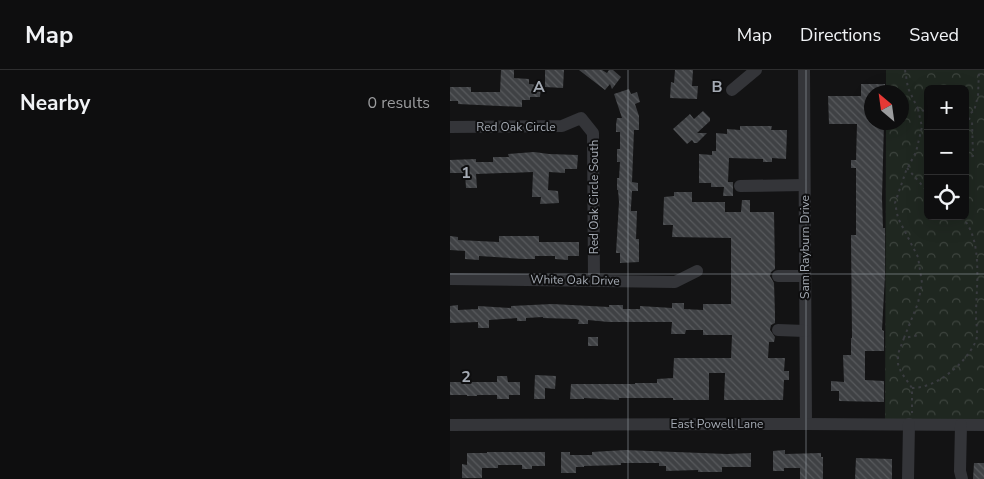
<!DOCTYPE html>
<html lang="en">
<head>
<meta charset="utf-8">
<style>
	:root { --surface:#0e0e0f; --page:#171718; --text:#f1f3f6; --muted:#9b9c9e; --line:#2e2e2f }
	body { margin:0; font-family:"Nunito Sans",sans-serif; background:var(--page); color:var(--text) }
	.controls { position:absolute; right:15px; top:15px; display:grid; overflow:hidden; border-radius:8px; box-shadow:0 5px 20px #0002 }
	.controls button { width:45px; height:45px; display:grid; place-items:center; padding:0; border:0; border-bottom:1px solid var(--line); background:var(--surface); color:var(--text); font:25px sans-serif }
	.compass { position:absolute; left:414px; top:15px; width:45px; height:45px; border-radius:50%; background:var(--surface); box-shadow:0 5px 20px #0002; rotate:331deg }
	.list { margin:0; padding:0; list-style:none }
	h2 { display:flex; justify-content:space-between; align-items:center; height:65px; margin:0; padding:0 20px; font-size:21px }
	h2 small { font-size:16px; font-weight:400; color:var(--muted) }
	.icon { flex:none; width:28px; height:28px; fill:none; stroke:currentColor; stroke-width:2; stroke-linecap:round; stroke-linejoin:round }
	.map { position:relative; flex:none; width:534px; height:409px; overflow:hidden }
	header { display:flex; align-items:center; gap:30px; box-sizing:border-box; height:70px; padding:0 25px; background:var(--surface); border-bottom:1px solid var(--line) }
	header strong { font-size:24px }
	nav { display:flex; gap:28px; margin-inline-start:auto; font-size:18px }
	main { display:flex }
	aside { flex:1; background:var(--surface) }
	.map>svg:first-child { display:block }
	.park { fill:url(#park-crowns); fill-rule:evenodd }
	.building { fill:url(#building-back-hatch) }
	.lines { fill:none; stroke-linecap:round; stroke-linejoin:round }
	.path { stroke:#3a3c40; stroke-width:2; stroke-dasharray:2.5 4; stroke-linecap:butt }
	.minor { stroke:#343539; stroke-width:12 }
	.grid { fill:none; stroke:#a5abb4; stroke-width:1; stroke-opacity:0.55 }
	.labels { text-anchor:middle; stroke-width:4; stroke-linejoin:round; paint-order:stroke }
	.street-label { font-size:12px; fill:#a5abb4; stroke:#0e0e0f }
	.grid-label { font-size:16px; text-anchor:middle; font-weight:bold; fill:#a5abb4; stroke:#0e0e0f; stroke-width:4; stroke-linejoin:round; paint-order:stroke }
</style>
</head>
<body>
<header>
<strong>Map</strong>
<nav><a>Map</a><a>Directions</a><a>Saved</a></nav>
</header>
<main>
<aside>
<h2>Nearby<small>0 results</small></h2>
<ul class="list">
</ul>
</aside>
<div class="map">
<svg width="534" height="409" viewBox="0 0 534 409">
	<defs>
		<pattern id="park-crowns" width="20" height="18" patternUnits="userSpaceOnUse" patternTransform="scale(1.25)"><rect width="20" height="18" fill="#1f2720"/><path d="M2 6a3 3 0 1 1 6 0M12 15a3 3 0 1 1 6 0" fill="none" stroke="#3d443e"/></pattern>
		<pattern id="building-back-hatch" width="6" height="6" patternUnits="userSpaceOnUse" patternTransform="scale(1.25)"><rect width="6" height="6" fill="#3f4144"/><path d="M-1 5l2 2M0 0l6 6M5-1l2 2" fill="none" stroke="#585a5d"/></pattern>
	</defs>
	<rect width="100%" height="100%" fill="#131314"/>
	<path class="park" d="M436,0H534V352L435,350L436,53L452,52V22H436ZM478,19H515V146H478Z"/>
	<g class="building">
		<polygon points="51,0 64,0 64,8 79,9 79,14 91,15 90,27 80,27 80,30 72,30 72,37 8,34 8,31 0,31 0,17 21,17 21,22 50,22"/>
		<polygon points="95,0 114,0 113,18 95,17"/>
		<polygon points="129,0 152,0 157,3 159,0 163,0 171,7 162,19 160,14 155,20"/>
		<polygon points="225,0 243,0 242,16 248,16 247,29 220,28 221,12 224,13"/>
		<polygon points="411,14 435,14 435,22 422,22 422,52 434,52 432,128 433,158 435,158 435,205 432,260 434,261 434,281 415,281 415,310 434,311 434,332 389,331 389,321 381,321 381,311 394,312 393,285 401,285 401,268 402,268 401,165 406,165 406,98 401,98 401,90 406,90 407,54 379,54 378,26 411,26"/>
		<polygon points="179,19 181,24 187,22 190,32 185,34 189,46 189,60 184,60 182,112 188,113 188,121 182,121 181,137 181,141 187,141 186,169 189,169 189,192 170,193 170,183 166,183 169,132 168,120 167,120 167,108 169,108 170,92 167,92 167,79 170,79 170,62 166,62 166,55 167,48 172,48 164,24"/>
		<polygon points="253,41 260,48 260,51 247,63 257,63 247,73 244,73 242,70 237,74 223,59 240,44 244,49"/>
		<polygon points="290,56 322,56 321,60 337,60 336,89 322,88 322,92 313,92 313,89 279,88 278,112 283,112 283,126 273,126 274,117 261,117 261,113 249,113 249,84 262,85 262,81 266,81 266,63 277,64 277,59 290,60"/>
		<polygon points="84,82 99,84 128,85 127,99 115,99 115,103 99,102 98,120 108,121 109,133 90,134 91,127 82,127 83,102 26,104 27,118 16,118 15,103 0,103 0,90 26,89 26,92 43,92 43,87 59,87 58,84"/>
		<polygon points="224,122 242,122 242,132 275,132 275,142 291,142 292,130 300,130 300,142 324,142 325,199 321,202 320,206 324,213 325,244 325,253 321,255 320,260 325,267 324,272 319,272 318,288 335,288 334,301 339,301 339,310 334,310 333,330 274,330 275,303 259,303 259,330 223,330 223,328 169,328 169,330 134,328 134,329 120,329 121,314 185,314 185,313 207,313 207,309 223,308 224,288 281,288 282,265 253,265 253,260 236,260 235,264 221,264 222,252 159,252 138,250 138,254 128,254 129,250 126,249 93,248 93,247 76,248 76,251 67,251 67,248 39,250 39,258 28,258 28,252 0,253 0,236 8,235 8,240 28,239 28,236 61,238 61,236 102,234 159,237 159,235 173,235 173,239 190,239 190,236 222,238 222,233 234,233 234,239 253,240 253,234 281,234 281,168 222,167 223,155 213,155 214,127 224,126"/>
		<polygon points="0,166 8,167 8,170 49,172 49,166 89,166 89,172 129,172 129,186 118,186 118,190 105,189 105,186 85,186 85,189 74,189 29,186 29,190 15,189 15,181 0,180"/>
		<rect x="138" y="267" width="10" height="9"/>
		<polygon points="85,305 106,306 105,319 95,318 95,329 84,329"/>
		<polygon points="47,306 57,306 58,312 70,312 70,325 59,325 59,329 47,329 47,325 27,325 27,326 17,326 17,325 0,325 0,312 47,312"/>
		<polygon points="175,380 277,384 301,383 301,397 272,397 272,402 248,402 248,400 216,401 216,396 209,396 209,393 171,393 171,395 134,396 134,397 126,397 126,403 111,403 111,382 120,382 120,385 142,385 142,382"/>
		<polygon points="335,380 335,384 371,383 371,387 373,387 373,409 350,409 350,398 334,398 334,401 323,401 323,381"/>
		<polygon points="37,382 95,382 95,396 82,396 82,399 72,399 72,395 48,395 48,398 32,398 32,408 12,408 12,394 17,395 17,383 37,383"/>
		<polygon points="406,388 442,389 442,409 405,409"/>
		<polygon points="524,393 534,393 534,409 523,409"/>
	</g>
	<g class="lines">
		<g class="path">
			<polyline points="455,0 458,18 468,39 478,42"/>
			<polyline points="468,39 472,57 466,82 456,101 445,133 448,148 468,187 472,213 468,233 454,268 469,265"/>
			<polyline points="515,46 524,41 528,26 529,0"/>
			<polyline points="515,87 523,86 522,51 516,46"/>
			<polyline points="457,98 478,122"/>
			<polyline points="454,268 448,284 448,294 451,302 462,318 462,343"/>
			<path d="M462,318C486,318 514,295 525,273C529,266 526,254 526,246C526,216 534,169 511,146"/>
		</g>
		<g class="minor">
			<polyline points="354,0 356,354"/>
			<polyline points="282,20 306,0"/>
			<polyline points="0,57 112,56 131,48 143,63 144,210"/>
			<polyline points="290,116 354,115"/>
			<polyline points="328,206 355,206"/>
			<polyline points="0,209 225,212 247,201"/>
			<polyline points="328,260 355,261"/>
			<polyline points="0,355 356,354 534,355"/>
			<polyline points="511,355 510,401 512,409"/>
			<polyline points="458,409 459,354"/>
		</g>
	</g>
	<path class="grid" d="M178,0V409M356,0V409M0,204H534"/>
	<g class="labels">
		<g class="street-label">
			<text x="66" y="61">Red Oak Circle</text>
			<text transform="translate(144 127) rotate(-90)" y="4">Red Oak Circle South</text>
			<text transform="translate(355 177) rotate(-90)" y="4">Sam Rayburn Drive</text>
			<text transform="translate(125 210) rotate(1)" y="4">White Oak Drive</text>
			<text x="267" y="358">East Powell Lane</text>
		</g>
	</g>
	<g class="grid-label">
		<text x="89" y="22">A</text>
		<text x="267" y="22">B</text>
		<text x="16" y="108">1</text>
		<text x="16" y="312">2</text>
	</g>
</svg>
<div class="controls">
<button>+</button>
<button>−</button>
<button><svg class="icon" aria-label="locate" viewBox="0 0 24 24"><circle cx="12" cy="12" r="6"/><path d="M12 2v4M12 18v4M2 12h4M18 12h4"/></svg></button>
</div>
<svg class="compass" viewBox="-18 -18 36 36"><path d="M0-13l5 13h-10z" fill="#e53935"/><path d="M0 13l5-13h-10z" fill="#9b9c9e"/></svg>
</div>
</main>
</body>
</html>
